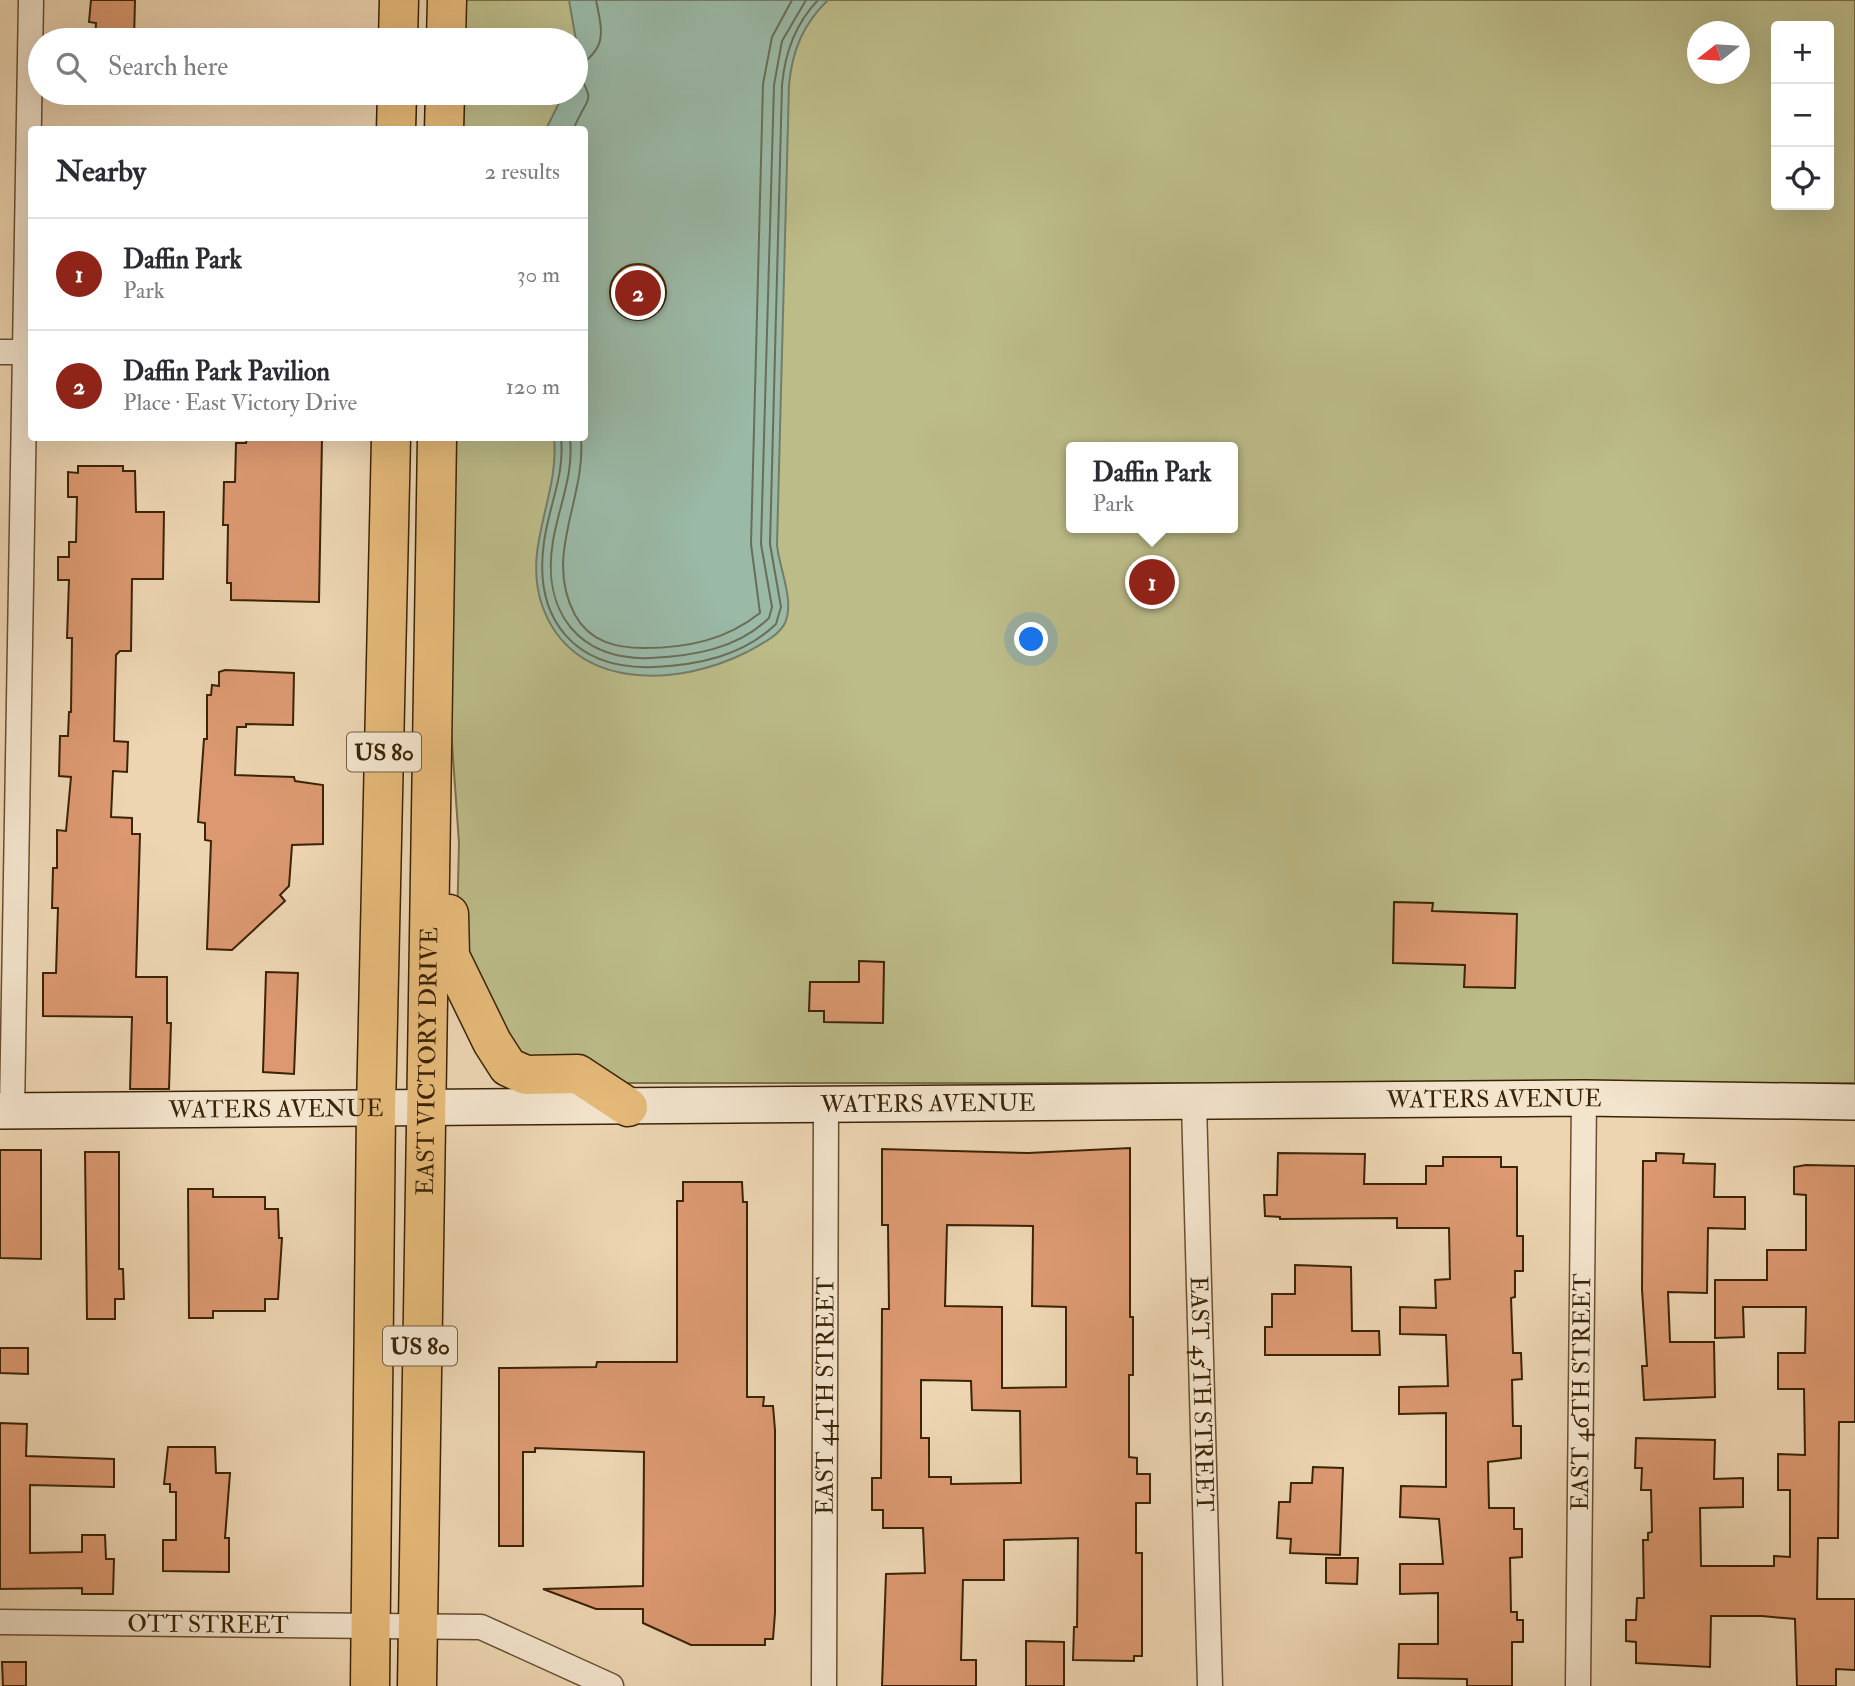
<!DOCTYPE html>
<html lang="en">
<head>
<meta charset="utf-8">
<style>
	:root { --surface:#fff; --page:#f2f2f3; --text:#2b2b33; --muted:#7c7c81; --line:#e1e1e2; --accent:#8f2418 }
	body { margin:0; font-family:"IM FELL Double Pica",serif; background:var(--page); color:var(--text) }
	.controls { position:absolute; right:21px; top:21px; display:grid; overflow:hidden; border-radius:7px; box-shadow:0 7px 28px #0002 }
	.controls button { width:63px; height:63px; display:grid; place-items:center; padding:0; border:0; border-bottom:2px solid var(--line); background:var(--surface); color:var(--text); font:35px sans-serif }
	.compass { position:absolute; left:1687px; top:21px; width:63px; height:63px; border-radius:50%; background:var(--surface); box-shadow:0 7px 28px #0002; rotate:253deg }
	.you { position:absolute; left:1032px; top:640px; width:24px; height:24px; margin:-18px; border:5px solid #fff; border-radius:50%; background:#1a73e8; box-shadow:0 0 0 10px #1a73e833 }
	.badge { display:grid; place-items:center; width:46px; height:46px; border-radius:50%; background:var(--accent); color:#fff; font-size:23px; font-weight:700 }
	.pin { position:absolute; translate:-50% -50%; border:4px solid #fff; box-shadow:0 2px 7px #0006 }
	.popup { position:absolute; left:1066px; top:442px; width:172px; height:91px; box-sizing:border-box; display:grid; place-content:center; border-radius:7px; background:var(--surface); filter:drop-shadow(0 2px 5px #0005); font-size:23px; white-space:nowrap; color:var(--muted) }
	.popup b { font-size:26px; color:var(--text) }
	.popup::after { content:''; position:absolute; left:50%; top:100%; margin-left:-14px; border:14px solid transparent; border-top-color:var(--surface) }
	.list { margin:0; padding:0; list-style:none }
	h2 { display:flex; justify-content:space-between; align-items:center; height:91px; margin:0; padding:0 28px; font-size:30px }
	h2 small { font-size:23px; font-weight:400; color:var(--muted) }
	.list li { display:grid; grid-template-columns:46px 1fr auto; gap:21px; align-items:center; box-sizing:border-box; height:112px; padding:0 28px; border-top:2px solid var(--line) }
	.list b { display:block; font-size:26px; white-space:nowrap }
	.list p { margin:0; font-size:23px; white-space:nowrap; color:var(--muted) }
	.list em { font-size:23px; font-style:normal; color:var(--muted) }
	.icon { flex:none; width:38px; height:38px; fill:none; stroke:currentColor; stroke-width:2; stroke-linecap:round; stroke-linejoin:round }
	.map { position:relative; flex:none; width:1855px; height:1686px; overflow:hidden }
	.search { position:absolute; background:var(--surface); box-shadow:0 7px 28px #0002; left:28px; top:28px; width:560px; height:77px; display:flex; align-items:center; gap:18px; box-sizing:border-box; padding:0 24px; border-radius:38px; color:var(--muted); font-size:26px }
	.panel { position:absolute; background:var(--surface); box-shadow:0 7px 28px #0002; left:28px; top:126px; width:560px; height:315px; border-radius:7px }
	.map>svg:first-child { display:block }
	.green { fill:#bcbc89; stroke:#7c7048; stroke-width:2; fill-rule:evenodd }
	.water { fill:#9ab9a7; stroke:#747d67; stroke-width:2 }
	.lines { fill:none; stroke-linecap:round; stroke-linejoin:round }
	.shore { stroke:#6a6e56; stroke-width:2 }
	.building { fill:#dc9971; stroke:#3b2406; stroke-width:2; fill-rule:evenodd }
	.minor-casing { stroke:#685031; stroke-width:27 }
	.secondary-casing { stroke:#3b2406; stroke-width:38 }
	.primary-casing { stroke:#3b2406; stroke-width:41 }
	.minor { stroke:#f3e4cd; stroke-width:24 }
	.secondary { stroke:#f3e4cd; stroke-width:35 }
	.primary { stroke:#e6ba79; stroke-width:38 }
	.labels { text-anchor:middle; stroke-width:6; stroke-linejoin:round; paint-order:stroke }
	.shield { fill:#f3e4cd; stroke:#725e42; stroke-width:2 }
	.shield-label { font-size:23px; font-weight:bold; fill:#3b2406 }
	.street-label { font-size:24px; fill:#3b2406; stroke:#f3e4cd }
</style>
</head>
<body>
<div class="map">
<svg width="1855" height="1686" viewBox="0 0 1855 1686">
	<rect width="100%" height="100%" fill="#edd5b2"/>
	<filter id="stains"><feTurbulence type="fractalNoise" baseFrequency=".00286" numOctaves="4"/><feColorMatrix values="0 0 0 0 .2 0 0 0 0 .09 0 0 0 0 .02 0 0 0 .5 -.17"/></filter>
	<radialGradient id="worn" r=".72"><stop offset=".6" stop-color="#630" stop-opacity="0"/><stop offset="1" stop-color="#630" stop-opacity=".3"/></radialGradient>
	<path class="green" d="M464,0H1855V1083H616L511,1056L457,926L459,843L447,672L452,438H584V130L461,129L462,93H576V40H463ZM1776,26H1829V205H1776ZM1698,32H1740V74H1698ZM1072,447H1232V528H1072Z"/>
	<path class="water" d="M569,0H828C803,24 792,51 789,85L777,545C779,568 795,601 785,623C778,637 759,645 747,652C678,687 572,692 542,605C522,546 560,496 554,438H584V130L546,129L564,93H576V40Z"/>
	<g class="lines">
		<g class="shore">
			<path d="M573,130C589,92 596,106 576,68C607,48 603,34 596,0"/>
			<path d="M561,438C565,475 549,505 544,542C533,620 575,670 654,667C698,665 743,656 776,624L781,607L770,544L782,85C785,52 795,24 818,0"/>
			<path d="M570,438C574,475 559,505 553,541C541,612 579,661 651,658C693,656 737,649 769,618L772,607L761,544L774,85L782,41L806,0"/>
			<path d="M581,438C586,500 543,555 575,615C590,642 616,648 644,648C687,648 726,640 760,613L751,544L763,84L772,37L792,0"/>
		</g>
	</g>
	<g class="building">
		<polygon points="91,0 135,0 134,40 95,40 96,23 89,22"/>
		<circle cx="638" cy="292" r="28"/>
		<polygon points="247,438 322,438 319,602 231,600 231,583 227,583 228,525 223,525 224,482 235,482 236,443 246,443"/>
		<polygon points="78,466 123,466 123,471 135,471 136,512 164,512 163,579 132,579 131,651 120,651 116,655 114,741 128,742 127,772 113,771 111,817 132,818 132,834 140,834 136,977 167,977 167,1023 171,1023 169,1089 130,1089 132,1017 43,1016 43,973 56,973 58,908 52,908 53,868 57,868 57,830 66,831 71,777 59,776 60,736 68,736 69,712 71,712 72,638 67,638 69,580 58,580 58,557 69,557 69,542 76,542 77,497 68,497 68,472 78,473"/>
		<polygon points="225,670 294,673 293,725 246,724 246,727 237,727 235,775 294,777 295,781 323,785 323,844 292,845 289,886 280,895 285,901 232,950 207,949 211,841 205,840 205,823 198,822 204,739 207,739 207,695 211,695 212,685 219,686 219,672"/>
		<polygon points="1394,902 1433,903 1432,911 1517,914 1515,988 1464,987 1465,965 1393,963"/>
		<polygon points="859,961 884,962 883,1023 824,1022 824,1011 809,1011 810,982 859,982"/>
		<polygon points="266,972 298,973 294,1074 263,1072"/>
		<path d="M1130,1148V1317H1133V1375H1129V1457L1137,1458V1474H1150V1503H1136V1553H1142V1656H1134V1661L1073,1660L1074,1627H1077L1078,1538L1004,1540V1580H963L961,1660H976V1686H882L886,1574L925,1573L923,1528H883V1510H872V1478H881L882,1309H889L888,1225H882V1149L1028,1153ZM947,1225L1033,1226L1032,1306L1066,1307V1387L1002,1388V1307L945,1306ZM921,1380L971,1381L972,1410L1020,1411L1021,1483L951,1484V1477H929V1438H921Z"/>
		<polygon points="0,1150 41,1150 41,1259 0,1258"/>
		<polygon points="85,1152 119,1152 119,1269 123,1269 124,1299 115,1299 115,1319 87,1319"/>
		<polygon points="1278,1153 1365,1154 1364,1184 1426,1184 1426,1166 1443,1166 1443,1157 1501,1157 1501,1167 1517,1167 1517,1236 1523,1236 1523,1271 1515,1271 1515,1297 1511,1298 1513,1353 1521,1353 1522,1379 1512,1380 1513,1426 1521,1426 1521,1458 1488,1462 1489,1508 1514,1508 1514,1529 1522,1529 1522,1557 1510,1558 1511,1612 1517,1612 1517,1620 1523,1620 1523,1642 1512,1642 1512,1686 1467,1686 1467,1679 1398,1678 1399,1644 1438,1644 1438,1593 1400,1594 1400,1564 1443,1564 1439,1519 1400,1517 1401,1486 1446,1487 1446,1413 1399,1414 1399,1387 1448,1386 1446,1335 1400,1334 1400,1307 1436,1308 1435,1280 1450,1279 1449,1228 1397,1228 1397,1218 1280,1219 1280,1217 1265,1216 1264,1195 1277,1195"/>
		<polygon points="1656,1153 1684,1154 1683,1163 1715,1164 1714,1197 1745,1197 1745,1229 1708,1228 1707,1293 1668,1292 1670,1342 1714,1342 1715,1397 1644,1400 1642,1366 1647,1366 1642,1289 1643,1161 1656,1161"/>
		<polygon points="1806,1165 1855,1166 1855,1422 1839,1422 1838,1538 1818,1538 1817,1599 1855,1599 1855,1670 1836,1669 1836,1686 1797,1686 1795,1619 1762,1616 1711,1616 1710,1667 1636,1663 1636,1642 1626,1641 1626,1620 1636,1620 1637,1598 1644,1598 1643,1540 1648,1540 1648,1533 1652,1532 1651,1490 1641,1490 1642,1468 1635,1468 1636,1438 1715,1440 1714,1479 1743,1478 1743,1507 1700,1508 1701,1566 1774,1566 1774,1556 1790,1557 1790,1490 1778,1490 1778,1454 1805,1455 1804,1389 1778,1389 1778,1353 1805,1353 1806,1307 1743,1307 1744,1337 1715,1338 1715,1280 1767,1280 1767,1250 1806,1250 1806,1195 1794,1194 1794,1167"/>
		<polygon points="683,1182 742,1182 743,1202 747,1202 747,1397 764,1397 763,1406 773,1406 775,1430 775,1613 773,1639 765,1639 765,1645 691,1645 643,1623 643,1609 596,1609 543,1589 643,1586 644,1452 535,1448 535,1452 523,1452 523,1546 499,1546 499,1368 596,1367 597,1362 677,1362 677,1201 683,1201"/>
		<polygon points="188,1189 213,1189 213,1197 265,1197 265,1209 278,1209 279,1238 282,1238 278,1299 265,1299 265,1311 213,1311 213,1318 189,1318"/>
		<polygon points="1295,1265 1351,1267 1352,1331 1379,1331 1380,1355 1265,1355 1265,1327 1272,1327 1272,1294 1295,1294"/>
		<polygon points="0,1348 28,1348 28,1374 0,1373"/>
		<polygon points="0,1423 27,1424 26,1456 114,1459 114,1487 30,1485 30,1553 82,1552 82,1535 105,1535 106,1559 114,1559 113,1594 82,1594 82,1588 0,1589"/>
		<polygon points="168,1447 215,1447 216,1473 230,1473 225,1538 229,1538 229,1572 163,1571 163,1540 176,1540 176,1492 170,1492 170,1484 164,1484"/>
		<polygon points="1313,1467 1343,1468 1340,1555 1290,1553 1291,1539 1277,1538 1279,1502 1290,1502 1291,1483 1312,1483"/>
		<polygon points="1326,1558 1358,1558 1357,1584 1326,1583"/>
		<polygon points="1026,1641 1064,1642 1064,1686 1026,1686"/>
		<polygon points="2,1662 26,1662 26,1686 3,1686"/>
	</g>
	<g class="lines">
		<defs>
			<g id="minor">
				<polyline points="0,352 32,352"/>
				<path id="s1" d="M1194,1104L1210,1686"/>
				<polyline points="12,1111 31,0"/>
				<path id="s2" d="M0,1622L481,1627L611,1686"/>
				<path id="s3" d="M824,1686L826,1106"/>
				<path id="s4" d="M1578,1686L1584,1098"/>
			</g>
			<g id="secondary">
				<path id="s5" d="M0,1111L1584,1098L1855,1102"/>
			</g>
			<g id="primary">
				<polyline points="398,40 399,0"/>
				<polyline points="446,40 447,0"/>
				<polyline points="396,130 397,93"/>
				<polyline points="444,130 445,93"/>
				<polyline points="449,914 450,956 492,1042 508,1067 526,1075 578,1074 628,1107"/>
				<polyline points="370,1686 376,1109 391,438"/>
				<path id="s6" d="M417,1686L437,438"/>
			</g>
		</defs>
		<use href="#minor" class="minor-casing"/>
		<use href="#secondary" class="secondary-casing"/>
		<use href="#primary" class="primary-casing"/>
		<use href="#minor" class="minor"/>
		<use href="#secondary" class="secondary"/>
		<use href="#primary" class="primary"/>
	</g>
	<g class="labels">
		<g class="shield">
			<rect x="347" y="732.5" width="74" height="39" rx="5"/>
			<rect x="383" y="1326.5" width="74" height="39" rx="5"/>
		</g>
		<g class="shield-label">
			<text x="384" y="760">US 80</text>
			<text x="420" y="1354">US 80</text>
		</g>
		<g class="street-label">
			<text dy="8" stroke="none"><textPath href="#s6" startOffset="625">EAST VICTORY DRIVE</textPath></text>
			<text dy="8" stroke="none"><textPath href="#s5" startOffset="1494">WATERS AVENUE</textPath></text>
			<text dy="8" stroke="none"><textPath href="#s5" startOffset="928">WATERS AVENUE</textPath></text>
			<text dy="8" stroke="none"><textPath href="#s5" startOffset="276">WATERS AVENUE</textPath></text>
			<text dy="8" stroke="none"><textPath href="#s4" startOffset="294">EAST 46TH STREET</textPath></text>
			<text dy="8" stroke="none"><textPath href="#s1" startOffset="290">EAST 45TH STREET</textPath></text>
			<text dy="8" stroke="none"><textPath href="#s3" startOffset="290">EAST 44TH STREET</textPath></text>
			<text dy="8" stroke="none"><textPath href="#s2" startOffset="208">OTT STREET</textPath></text>
		</g>
	</g>
	<rect width="100%" height="100%" filter="url(#stains)"/>
	<rect width="100%" height="100%" fill="url(#worn)"/>
</svg>
<div class="controls">
<button>+</button>
<button>−</button>
<button><svg class="icon" aria-label="locate" viewBox="0 0 24 24"><circle cx="12" cy="12" r="6"/><path d="M12 2v4M12 18v4M2 12h4M18 12h4"/></svg></button>
</div>
<svg class="compass" viewBox="-18 -18 36 36"><path d="M0-13l5 13h-10z" fill="#e53935"/><path d="M0 13l5-13h-10z" fill="#7c7c81"/></svg>
<div class="you"></div>
<div class="pin badge" style="left:1152px;top:582px">1</div>
<div class="popup"><b>Daffin Park</b>Park</div>
<div class="pin badge" style="left:638px;top:293px">2</div>
<div class="search"><svg class="icon" aria-label="search" viewBox="0 0 24 24"><circle cx="10" cy="10" r="6"/><path d="M15 15l6 6"/></svg>Search here</div>
<section class="panel">
<h2>Nearby<small>2 results</small></h2>
<ul class="list">
<li><span class="badge">1</span><div><b>Daffin Park</b><p>Park</p></div><em>30 m</em></li>
<li><span class="badge">2</span><div><b>Daffin Park Pavilion</b><p>Place · East Victory Drive</p></div><em>120 m</em></li>
</ul>
</section>
</div>
</body>
</html>
